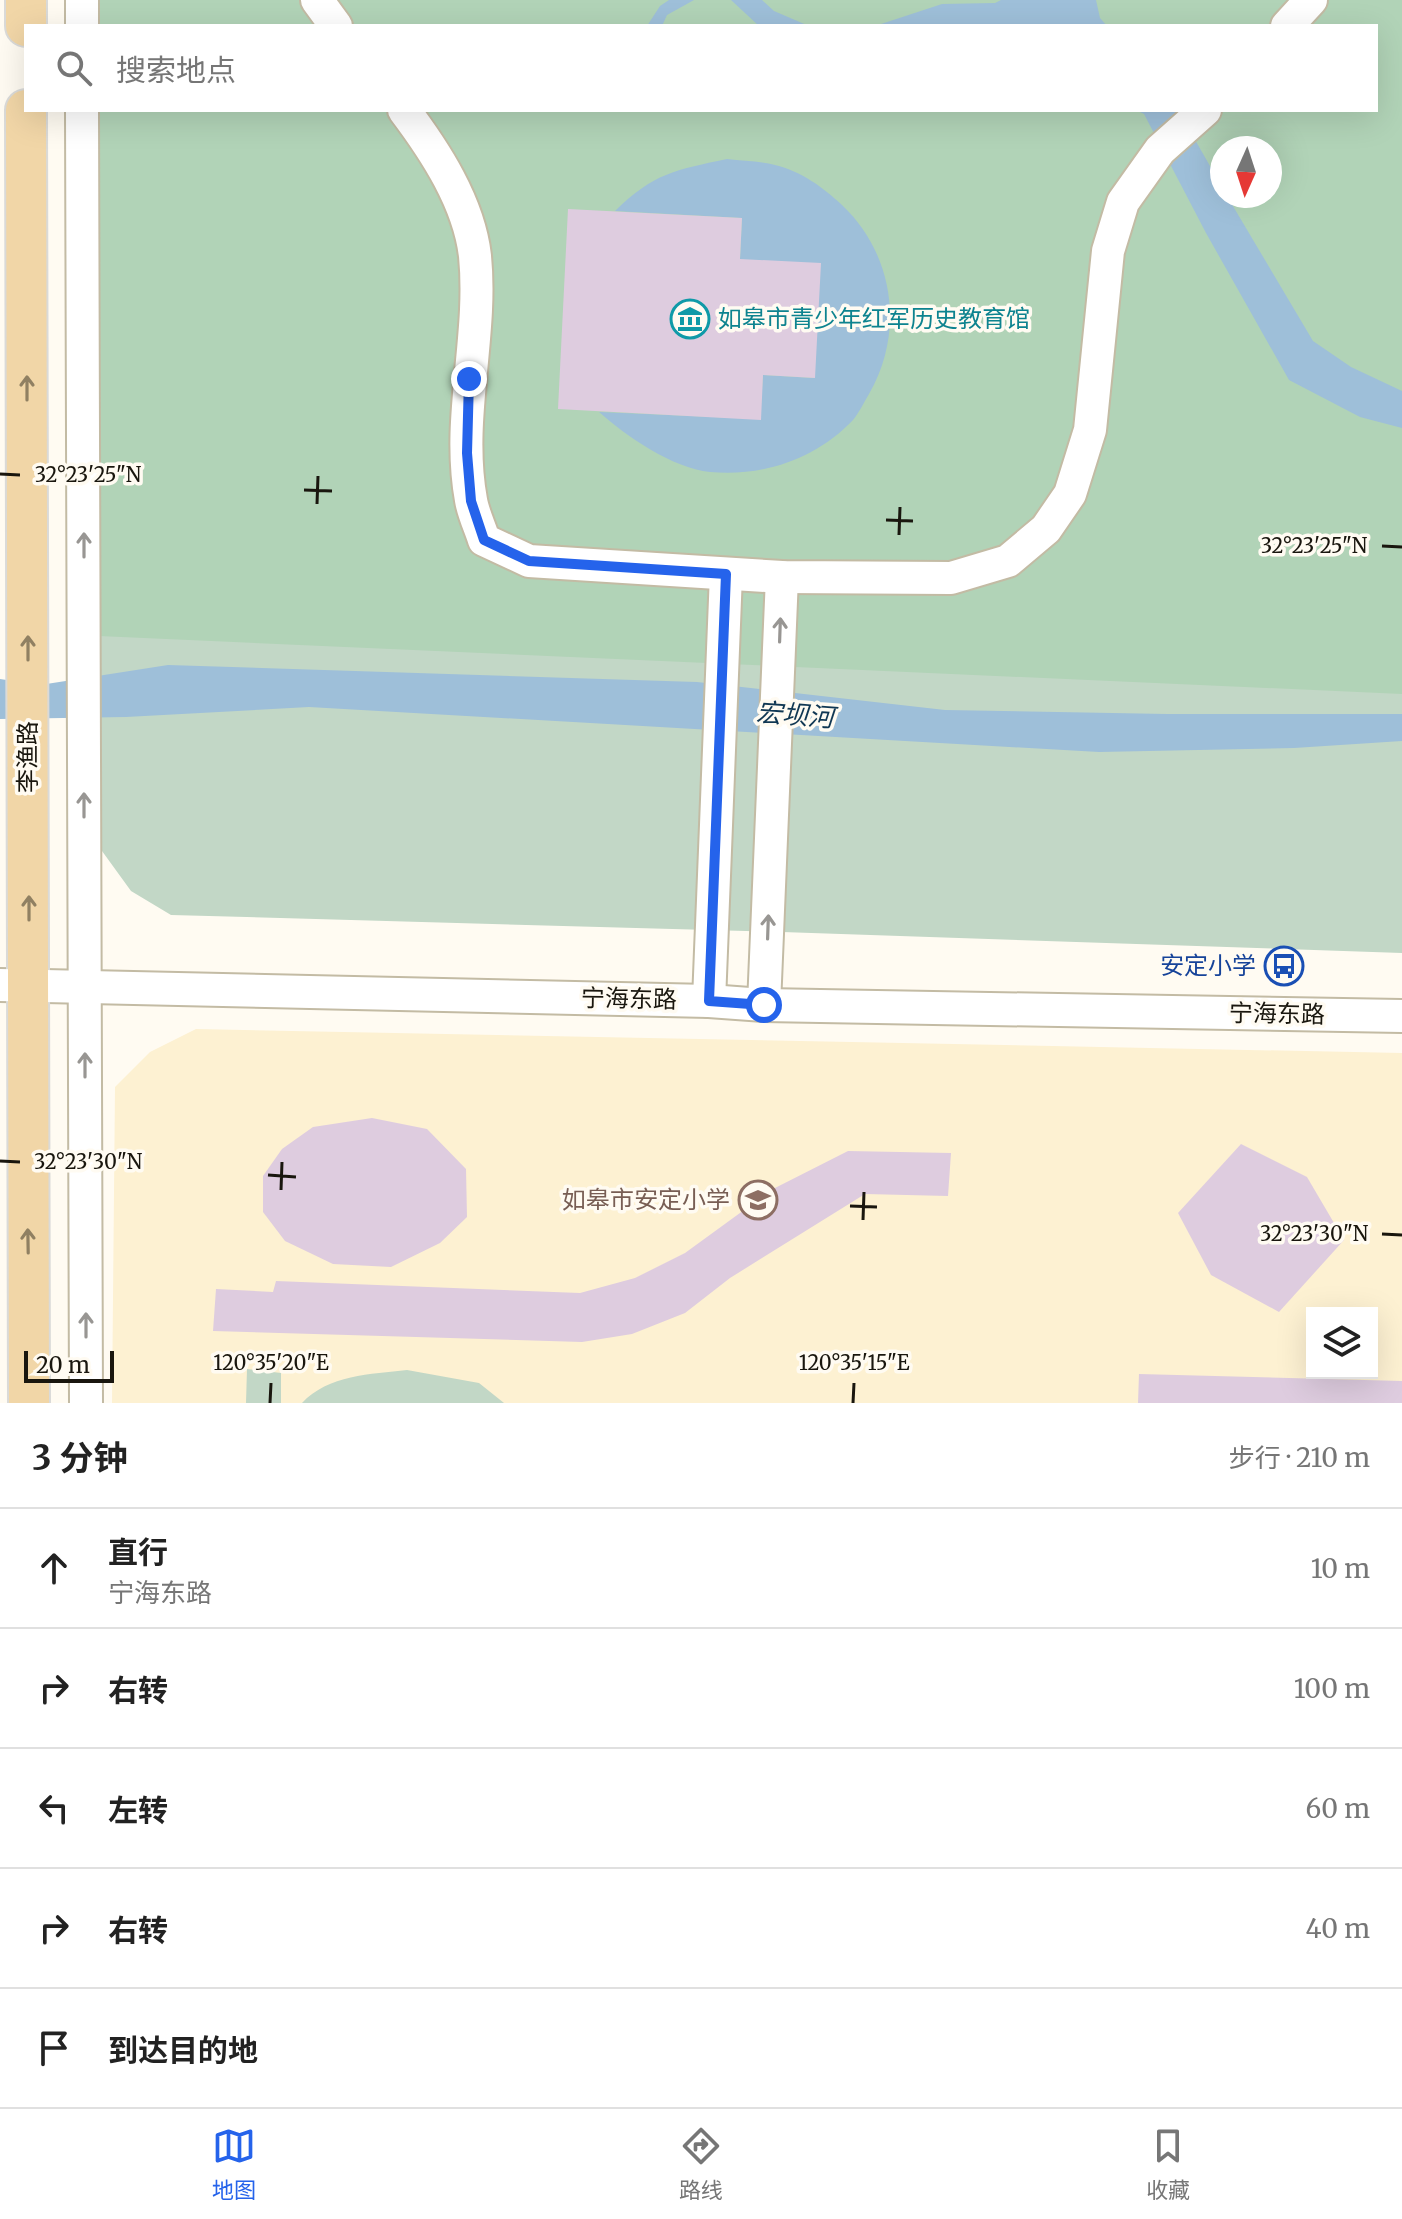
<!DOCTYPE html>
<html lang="zh">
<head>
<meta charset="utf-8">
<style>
	:root { --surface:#fff; --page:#f2f2f2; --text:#222; --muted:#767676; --line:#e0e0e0; --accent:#2563eb }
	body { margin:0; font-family:Merriweather,"Noto Sans SC",serif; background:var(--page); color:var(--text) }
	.controls { position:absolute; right:24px; bottom:24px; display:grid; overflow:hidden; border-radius:0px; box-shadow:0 8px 32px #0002 }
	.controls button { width:72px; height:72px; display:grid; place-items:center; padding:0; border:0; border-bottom:2px solid var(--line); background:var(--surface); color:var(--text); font:40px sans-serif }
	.compass { position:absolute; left:1210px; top:136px; width:72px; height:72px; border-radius:50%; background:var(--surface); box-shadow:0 8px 32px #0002; rotate:183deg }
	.scale { position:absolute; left:24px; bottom:20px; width:90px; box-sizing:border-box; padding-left:8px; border:4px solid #19160e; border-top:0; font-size:22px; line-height:28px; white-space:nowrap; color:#19160e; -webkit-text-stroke:6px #fffbf2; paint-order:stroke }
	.stop { position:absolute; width:24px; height:24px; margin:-18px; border:6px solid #2563eb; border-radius:50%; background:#fff }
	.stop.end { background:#2563eb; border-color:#fff; box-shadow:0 2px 8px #0008 }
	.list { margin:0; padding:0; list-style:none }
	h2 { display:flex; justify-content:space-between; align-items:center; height:104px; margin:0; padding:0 32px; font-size:34px }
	h2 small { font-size:26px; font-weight:400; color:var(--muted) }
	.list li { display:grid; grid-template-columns:52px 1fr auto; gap:24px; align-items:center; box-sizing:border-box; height:120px; padding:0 32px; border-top:2px solid var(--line) }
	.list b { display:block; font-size:30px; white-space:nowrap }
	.list p { margin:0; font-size:26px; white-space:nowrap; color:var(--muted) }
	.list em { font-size:26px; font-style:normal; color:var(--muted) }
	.icon { flex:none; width:44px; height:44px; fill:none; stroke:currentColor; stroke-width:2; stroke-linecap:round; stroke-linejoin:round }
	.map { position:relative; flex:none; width:1402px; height:1403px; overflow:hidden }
	.search { position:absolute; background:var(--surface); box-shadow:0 8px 32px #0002; left:24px; right:24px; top:24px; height:88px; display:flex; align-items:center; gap:20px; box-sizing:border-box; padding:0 28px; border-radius:0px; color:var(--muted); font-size:30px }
	.sheet { height:704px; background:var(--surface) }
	nav { display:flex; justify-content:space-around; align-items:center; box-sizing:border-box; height:112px; border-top:2px solid var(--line); background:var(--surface); font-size:22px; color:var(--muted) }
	nav a { display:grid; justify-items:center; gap:4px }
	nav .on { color:var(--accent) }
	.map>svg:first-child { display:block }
	.built { fill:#fdf1d2; fill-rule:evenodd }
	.green { fill:#c2d7c6; fill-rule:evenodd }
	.forest { fill:#b1d3b7; fill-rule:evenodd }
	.water { fill:#9ebfd9 }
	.building { fill:#deccdf }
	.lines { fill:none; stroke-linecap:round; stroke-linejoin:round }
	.minor-casing { stroke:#c3bba4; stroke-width:36 }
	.major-casing { stroke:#dadad8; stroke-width:44 }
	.minor { stroke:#fff; stroke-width:32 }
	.major { stroke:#f1d6a7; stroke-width:40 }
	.oneway { stroke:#908062 }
	.oneway2 { stroke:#989693 }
	.route { stroke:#2563eb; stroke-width:10 }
	.ticks { fill:none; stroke:#19160e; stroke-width:3 }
	.labels { text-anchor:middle; stroke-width:7; stroke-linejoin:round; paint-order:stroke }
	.culture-label { font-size:24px; fill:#0d838f; stroke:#fffbf2; text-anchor:start }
	.street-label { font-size:24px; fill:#19160e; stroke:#fffbf2 }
	.transit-label { font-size:24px; fill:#164399; stroke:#fffbf2; text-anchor:end }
	.education-label { font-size:24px; fill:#785e54; stroke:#fffbf2; text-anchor:end }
	.water-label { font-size:26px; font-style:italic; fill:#103753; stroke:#fffbf2 }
	.ticks-label { font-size:20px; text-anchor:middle; fill:#19160e; stroke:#fffbf2; stroke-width:7; stroke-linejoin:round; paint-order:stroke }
</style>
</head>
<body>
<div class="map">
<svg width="1402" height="1403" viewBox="0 0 1402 1403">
	<rect width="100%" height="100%" fill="#fffbf2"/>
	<path class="built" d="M196,1029L1402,1053V1403H112L115,1087L150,1052ZM1312,1313H1372V1373H1312Z"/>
	<g class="green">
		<path d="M99,0H1402V953L782,932L171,915L131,891L102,851L99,636V110H1376V26H99ZM1222,148H1270V196H1222Z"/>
		<polygon points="247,1369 281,1373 281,1403 246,1403"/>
		<path d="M407,1370L479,1383L504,1403H302C328,1375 371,1374 407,1370Z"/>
	</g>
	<path class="forest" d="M99,0H1402V694L99,636V110H1376V26H99ZM1222,148H1270V196H1222Z"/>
	<g class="water">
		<polygon points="669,0 694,0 667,15 662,26 647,26 660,6"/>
		<polygon points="731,0 762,0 774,11 809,26 759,26"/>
		<polygon points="1001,0 1096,0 1100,18 1107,26 875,26 942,4 995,3"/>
		<polygon points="1136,110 1178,110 1222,187 1222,196 1227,196 1313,341 1351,367 1402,391 1402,428 1360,417 1289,380 1206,233 1144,114"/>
		<path d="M727,159C743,161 760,161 775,165C801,171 824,188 842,205C894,254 905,332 869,394C864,402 859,413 853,420C816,459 763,477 710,472C672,468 626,436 599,412L760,419L763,375L814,378L740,259L742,218L615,211C654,173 675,170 727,159Z"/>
		<polygon points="168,665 697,682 945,710 1167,714 1402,714 1402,741 1294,748 1099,752 309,707 126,717 0,719 0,679 40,685"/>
	</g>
	<g class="building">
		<polygon points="568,209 742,218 740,259 821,263 815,378 763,375 761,420 558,409"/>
		<polygon points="372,1118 427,1129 466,1169 467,1217 440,1243 391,1267 333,1264 285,1241 263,1212 263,1176 282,1149 313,1127"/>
		<polygon points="1241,1144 1307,1177 1344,1240 1279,1312 1211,1275 1178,1213"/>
		<polygon points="848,1151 951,1153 948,1196 865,1194 730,1278 685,1313 632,1334 582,1342 213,1331 216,1289 273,1292 276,1281 580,1293 635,1278 685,1253 773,1189"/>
		<polygon points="1139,1374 1402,1381 1402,1403 1138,1403"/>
	</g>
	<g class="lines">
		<defs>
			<g id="minor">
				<polyline points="82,0 82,26"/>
				<polyline points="317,0 336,26"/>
				<polyline points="1287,26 1311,0"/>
				<polyline points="82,110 86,1403"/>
				<path d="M404,110C435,151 469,203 475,256C483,337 456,419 471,500C473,513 480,527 484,540L529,561L782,577L951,578L1008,561L1046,529L1070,494L1090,430L1108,251L1123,202L1160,150L1205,110"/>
				<polyline points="0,985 709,1001 764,1005 1402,1016"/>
				<polyline points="709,1001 726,574"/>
				<polyline points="764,1005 782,577"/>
			</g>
			<g id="major">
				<polyline points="26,0 26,26"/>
				<polyline points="26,110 29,1403"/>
			</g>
		</defs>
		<use href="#minor" class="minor-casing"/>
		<use href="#major" class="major-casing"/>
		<use href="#minor" class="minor"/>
		<use href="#major" class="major"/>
	</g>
	<defs><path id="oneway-shaft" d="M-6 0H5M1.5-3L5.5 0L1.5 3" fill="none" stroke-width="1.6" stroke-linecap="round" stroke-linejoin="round" transform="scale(2)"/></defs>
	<g class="oneway">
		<use href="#oneway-shaft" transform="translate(27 388) rotate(-90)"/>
		<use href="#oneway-shaft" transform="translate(28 648) rotate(-90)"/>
		<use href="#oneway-shaft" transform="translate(29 908) rotate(-90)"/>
		<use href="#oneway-shaft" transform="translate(28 1241) rotate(-91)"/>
	</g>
	<g class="oneway2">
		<use href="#oneway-shaft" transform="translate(84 545) rotate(-90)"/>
		<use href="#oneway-shaft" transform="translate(780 630) rotate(-88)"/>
		<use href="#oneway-shaft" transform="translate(84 805) rotate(-90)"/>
		<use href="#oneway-shaft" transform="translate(768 927) rotate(-88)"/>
		<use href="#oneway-shaft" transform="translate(85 1065) rotate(-90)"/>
		<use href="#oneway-shaft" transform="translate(86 1325) rotate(-90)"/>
	</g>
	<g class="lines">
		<polyline class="route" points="469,379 467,453 471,501 484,540 529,561 726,574 709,1001 764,1005"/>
	</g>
	<path class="ticks" d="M0,474L20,475M304,490L332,491M317,504L318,476M886,520L913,521M899,535L900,507M1382,546L1402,547M0,1161L20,1162M268,1175L296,1177M281,1190L282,1162M850,1206L877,1207M863,1220L864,1192M1382,1234L1402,1235M270,1403L271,1383M853,1403L854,1383"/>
	<defs>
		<symbol id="museum-ring" viewBox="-11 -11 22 22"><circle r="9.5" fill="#fffbf2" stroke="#0f9aa8" stroke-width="1.5"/><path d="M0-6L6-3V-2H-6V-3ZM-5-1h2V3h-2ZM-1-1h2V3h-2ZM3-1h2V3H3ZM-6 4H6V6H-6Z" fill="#0f9aa8"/></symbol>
		<symbol id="bus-ring" viewBox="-11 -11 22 22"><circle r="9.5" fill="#fffbf2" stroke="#1a4fb4" stroke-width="1.5"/><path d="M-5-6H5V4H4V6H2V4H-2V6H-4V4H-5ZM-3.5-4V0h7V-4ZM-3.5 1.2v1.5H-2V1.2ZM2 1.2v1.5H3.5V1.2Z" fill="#1a4fb4"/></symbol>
		<symbol id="school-ring" viewBox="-11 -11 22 22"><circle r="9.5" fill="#fffbf2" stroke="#8d6e63" stroke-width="1.5"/><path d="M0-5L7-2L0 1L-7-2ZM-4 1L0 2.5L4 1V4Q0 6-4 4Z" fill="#8d6e63"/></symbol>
	</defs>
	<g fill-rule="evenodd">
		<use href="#museum-ring" x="668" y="297" width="44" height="44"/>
		<use href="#bus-ring" x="1262" y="944" width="44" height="44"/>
		<use href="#school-ring" x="736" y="1178" width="44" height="44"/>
	</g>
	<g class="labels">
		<g class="culture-label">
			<text x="718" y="327">如皋市青少年红军历史教育馆</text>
		</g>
		<g class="street-label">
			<text transform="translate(28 757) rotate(-90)" y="8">李渔路</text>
			<text transform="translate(629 999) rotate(1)" y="8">宁海东路</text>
			<text transform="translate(1277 1014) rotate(1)" y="8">宁海东路</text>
		</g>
		<g class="transit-label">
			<text x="1256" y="974">安定小学</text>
		</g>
		<g class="education-label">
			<text x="730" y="1208">如皋市安定小学</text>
		</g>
		<g class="water-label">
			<text transform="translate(795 715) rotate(4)" y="9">宏坝河</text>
		</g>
	</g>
	<g class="ticks-label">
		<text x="88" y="482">32°23'25"N</text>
		<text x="1314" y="553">32°23'25"N</text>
		<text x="88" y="1169">32°23'30"N</text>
		<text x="1314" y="1241">32°23'30"N</text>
		<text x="271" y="1370">120°35'20"E</text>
		<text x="854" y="1370">120°35'15"E</text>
	</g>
</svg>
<div class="controls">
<button><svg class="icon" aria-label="layers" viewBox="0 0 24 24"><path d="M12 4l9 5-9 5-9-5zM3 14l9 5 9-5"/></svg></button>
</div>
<svg class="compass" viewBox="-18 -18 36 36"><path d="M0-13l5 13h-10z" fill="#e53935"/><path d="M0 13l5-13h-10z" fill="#767676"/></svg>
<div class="scale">20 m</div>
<div class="stop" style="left:764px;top:1005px"></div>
<div class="stop end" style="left:469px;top:379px"></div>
<div class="search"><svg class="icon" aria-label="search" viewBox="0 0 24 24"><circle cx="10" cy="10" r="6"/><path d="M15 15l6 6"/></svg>搜索地点</div>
</div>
<section class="sheet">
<h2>3 分钟<small>步行 · 210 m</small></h2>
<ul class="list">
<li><svg class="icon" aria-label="ahead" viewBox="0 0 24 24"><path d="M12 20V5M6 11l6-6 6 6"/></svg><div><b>直行</b><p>宁海东路</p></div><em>10 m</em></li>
<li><svg class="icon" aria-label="right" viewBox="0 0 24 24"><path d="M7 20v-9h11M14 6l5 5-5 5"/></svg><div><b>右转</b></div><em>100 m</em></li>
<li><svg class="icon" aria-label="left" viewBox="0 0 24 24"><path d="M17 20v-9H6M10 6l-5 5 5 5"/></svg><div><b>左转</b></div><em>60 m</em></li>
<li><svg class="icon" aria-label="right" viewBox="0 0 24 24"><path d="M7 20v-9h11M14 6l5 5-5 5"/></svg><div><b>右转</b></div><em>40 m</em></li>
<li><svg class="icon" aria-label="arrive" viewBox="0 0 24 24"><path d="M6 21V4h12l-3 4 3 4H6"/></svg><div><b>到达目的地</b></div></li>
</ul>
</section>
<nav>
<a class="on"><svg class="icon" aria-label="map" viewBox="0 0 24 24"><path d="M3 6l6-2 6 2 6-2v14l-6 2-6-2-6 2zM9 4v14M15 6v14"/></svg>地图</a>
<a><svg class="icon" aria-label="directions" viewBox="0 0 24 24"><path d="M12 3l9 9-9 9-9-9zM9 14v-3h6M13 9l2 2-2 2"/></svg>路线</a>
<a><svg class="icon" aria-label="saved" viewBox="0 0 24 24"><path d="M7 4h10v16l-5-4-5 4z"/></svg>收藏</a>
</nav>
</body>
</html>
